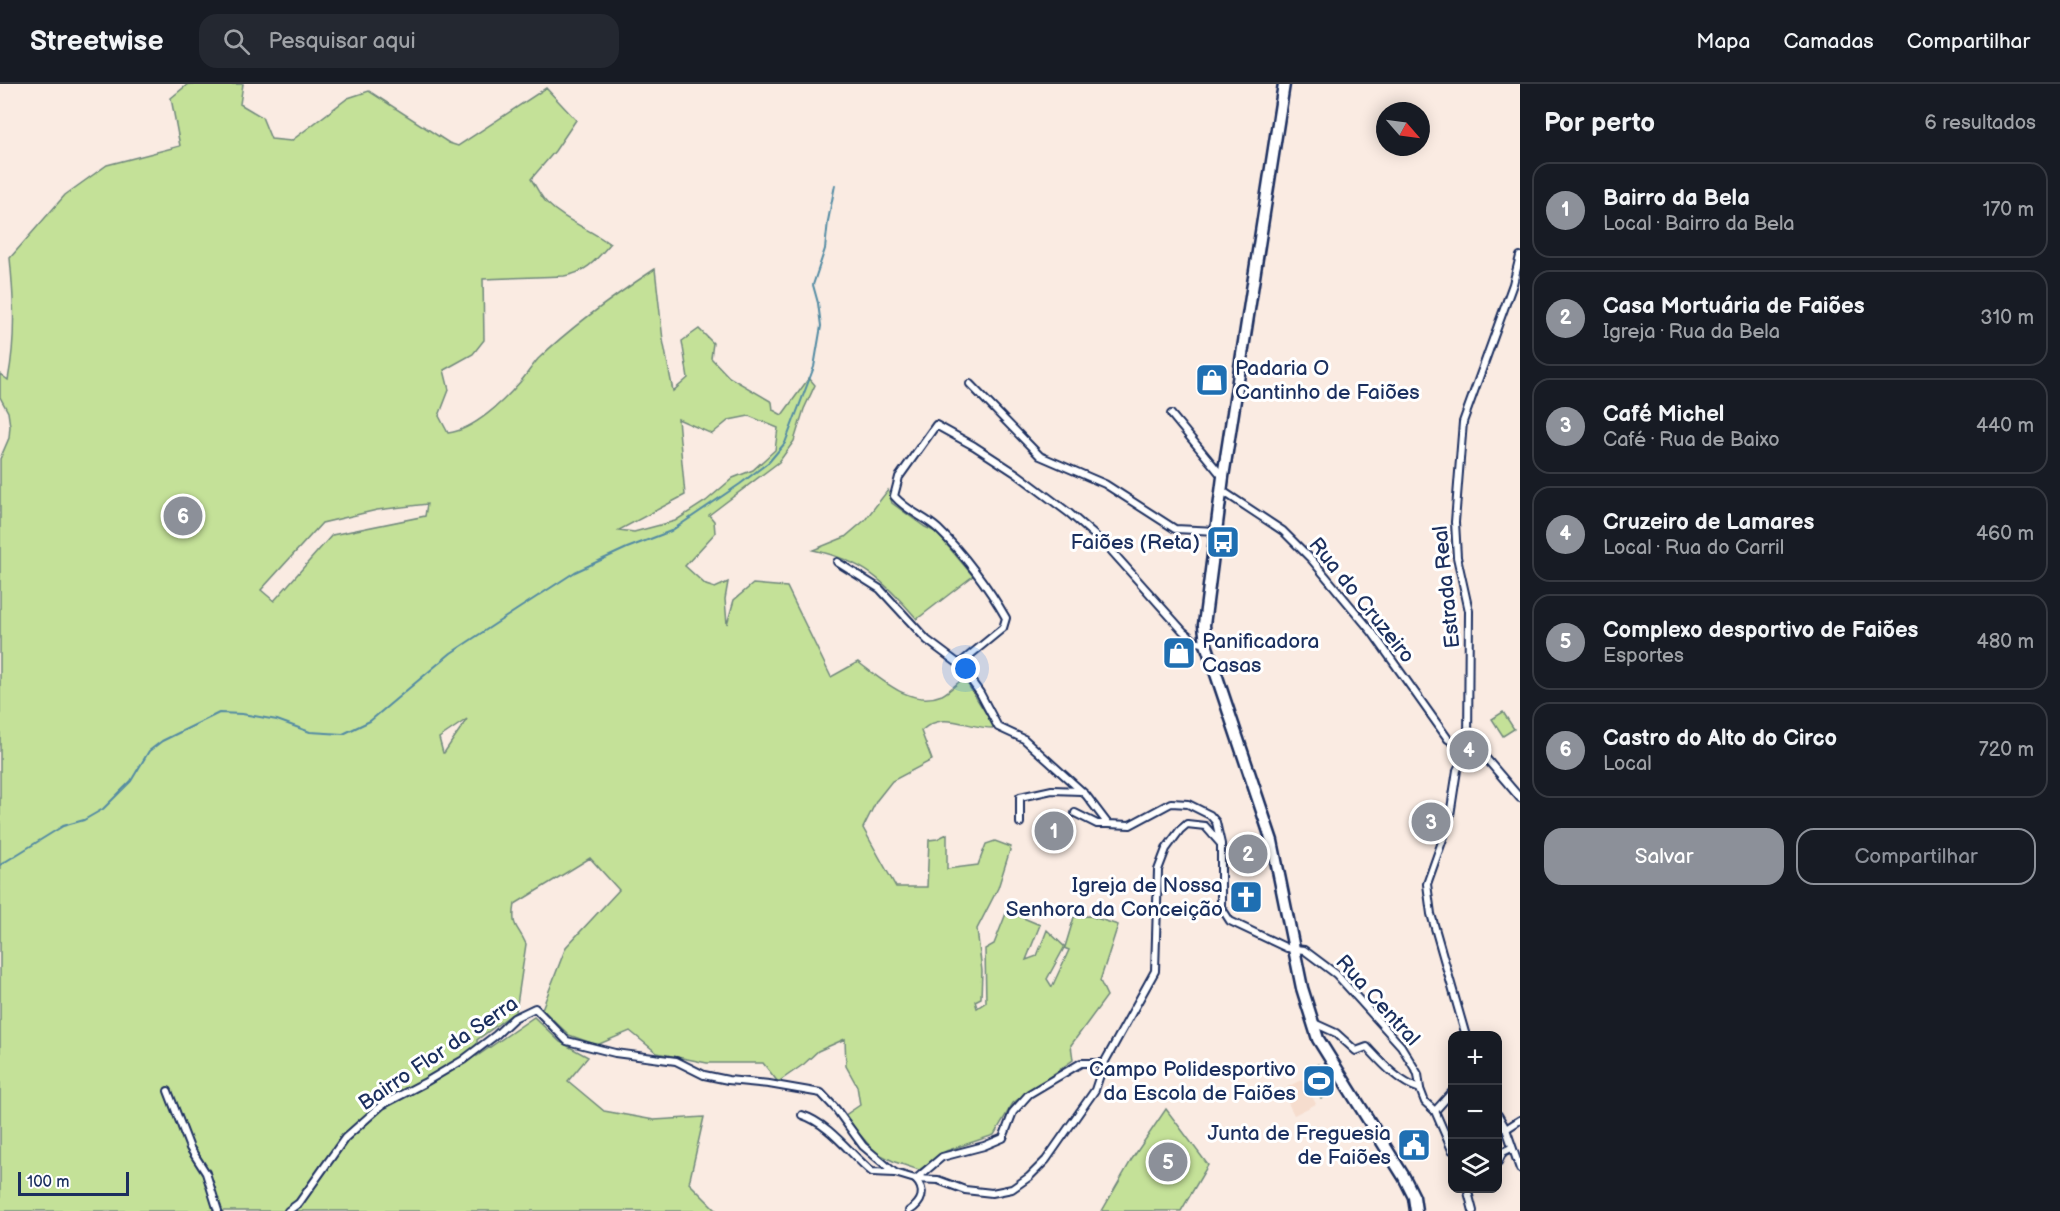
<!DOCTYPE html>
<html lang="pt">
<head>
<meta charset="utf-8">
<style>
	:root { --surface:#171b24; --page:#242831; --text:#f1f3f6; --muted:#9ea1a6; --line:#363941; --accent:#8c9099 }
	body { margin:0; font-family:"Balsamiq Sans",sans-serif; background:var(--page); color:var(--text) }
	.controls { position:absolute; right:18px; bottom:18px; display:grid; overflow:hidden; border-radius:12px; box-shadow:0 3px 15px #0003 }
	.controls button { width:54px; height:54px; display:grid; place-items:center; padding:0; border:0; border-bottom:2px solid var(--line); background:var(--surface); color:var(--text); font:30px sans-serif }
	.compass { position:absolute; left:1376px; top:18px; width:54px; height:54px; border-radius:50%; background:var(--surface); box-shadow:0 3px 15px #0003; rotate:118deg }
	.scale { position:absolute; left:18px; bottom:15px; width:111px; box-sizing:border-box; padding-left:6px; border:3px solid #1b2f5e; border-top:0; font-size:16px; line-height:21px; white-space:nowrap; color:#1b2f5e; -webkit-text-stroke:4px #fff; paint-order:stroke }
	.you { position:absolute; left:966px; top:585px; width:21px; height:21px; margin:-15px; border:4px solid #fff; border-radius:50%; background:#1a73e8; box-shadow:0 0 0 9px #1a73e833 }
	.badge { display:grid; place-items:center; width:39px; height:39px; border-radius:50%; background:var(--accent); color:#fff; font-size:20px; font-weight:700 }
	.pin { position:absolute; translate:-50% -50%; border:3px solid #fff; box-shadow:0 2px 6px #0006 }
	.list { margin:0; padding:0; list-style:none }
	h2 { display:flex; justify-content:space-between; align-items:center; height:78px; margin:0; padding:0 24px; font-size:26px }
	h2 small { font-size:20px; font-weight:400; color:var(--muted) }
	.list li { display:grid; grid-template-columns:39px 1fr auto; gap:18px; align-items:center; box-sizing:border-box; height:96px; margin:0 12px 12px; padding:0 12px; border:2px solid var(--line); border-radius:18px }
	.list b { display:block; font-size:22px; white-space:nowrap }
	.list p { margin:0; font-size:20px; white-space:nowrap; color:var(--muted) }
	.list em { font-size:20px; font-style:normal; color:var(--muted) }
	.actions { display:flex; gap:12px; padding:18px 24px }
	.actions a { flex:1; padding:14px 0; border:2px solid var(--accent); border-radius:18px; text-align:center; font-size:21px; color:var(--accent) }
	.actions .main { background:var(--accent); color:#fff }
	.icon { flex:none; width:33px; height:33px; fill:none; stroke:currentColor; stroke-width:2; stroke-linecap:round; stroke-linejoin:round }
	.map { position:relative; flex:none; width:1520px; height:1127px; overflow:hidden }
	header { display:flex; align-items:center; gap:36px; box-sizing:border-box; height:84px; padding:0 30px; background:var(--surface); border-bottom:2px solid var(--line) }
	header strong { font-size:28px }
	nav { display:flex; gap:33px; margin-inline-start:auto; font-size:21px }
	.search { width:420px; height:54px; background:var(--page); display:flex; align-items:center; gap:15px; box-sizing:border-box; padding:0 21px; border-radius:18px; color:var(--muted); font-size:22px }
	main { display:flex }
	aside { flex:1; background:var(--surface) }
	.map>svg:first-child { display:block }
	.built { fill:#f6ddce }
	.green { fill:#c4e198; stroke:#70887b; stroke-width:1.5; fill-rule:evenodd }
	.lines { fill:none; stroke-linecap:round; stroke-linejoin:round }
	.stream { stroke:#538ba3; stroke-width:2 }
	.street-casing { stroke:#1b2f5e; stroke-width:10 }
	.primary-casing { stroke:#1b2f5e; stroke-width:15 }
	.street { stroke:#fff; stroke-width:6 }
	.primary { stroke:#fff; stroke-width:10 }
	.labels { text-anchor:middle; stroke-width:6; stroke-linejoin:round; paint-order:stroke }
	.poi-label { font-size:21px; fill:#1b2f5e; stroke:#fff; text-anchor:end }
	.street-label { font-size:21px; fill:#1b2f5e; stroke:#fff }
</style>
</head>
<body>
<header>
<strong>Streetwise</strong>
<div class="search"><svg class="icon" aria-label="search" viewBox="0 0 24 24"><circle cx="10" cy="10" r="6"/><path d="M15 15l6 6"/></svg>Pesquisar aqui</div>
<nav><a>Mapa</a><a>Camadas</a><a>Compartilhar</a></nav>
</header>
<main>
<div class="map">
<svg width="1520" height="1127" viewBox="0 0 1520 1127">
	<rect width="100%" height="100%" fill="#faebe2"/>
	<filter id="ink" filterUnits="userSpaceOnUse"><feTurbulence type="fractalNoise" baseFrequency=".0167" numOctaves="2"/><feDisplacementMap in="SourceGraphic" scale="12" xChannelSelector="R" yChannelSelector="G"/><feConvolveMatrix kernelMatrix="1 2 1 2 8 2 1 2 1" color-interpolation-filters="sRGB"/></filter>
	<g filter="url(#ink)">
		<polygon class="built" points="1303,995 1316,1020 1294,1031 1288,1019 1294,1016 1287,1003"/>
		<g class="green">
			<path d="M188,0H243L240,20L262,33L271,55L291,57L348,14L369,7L449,59L458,62L546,4L576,36L555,67L531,95C536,102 540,112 547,119C565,137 590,145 610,160C596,176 586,189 564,192L483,195L484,256L473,270L444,286L449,306L439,332L448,349C474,346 504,317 521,297C527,290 532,282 538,275C573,241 614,212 655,185L663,256L673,307L688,294L682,257L699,245L713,259L711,274L729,293L772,318L773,326L782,331L809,294L815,301L804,325L794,357L779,378L709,431L714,437L715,449L685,482L706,501L715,504L728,498L725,515L727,540L734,516L753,500L787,503L831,593L858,578C881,595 911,624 942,611C950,607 957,599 964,594L995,644C967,645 944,625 921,647L932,676L892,697L877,716L863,744L896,803H927L929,756L937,755L947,750V785L978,781L986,760L995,757L1011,763L998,804L977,845L982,887L981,914L975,917L977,924L986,918L985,865L994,860L1007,827L1040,841L1026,876L1037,872L1047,846L1065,863L1074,833L1090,832L1118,841L1100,897L1107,912L1071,961L1073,976L1013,1019L994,1051L946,1067L919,1086L895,1078L875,1068L844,1032L860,1021L857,1002L846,982L845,955L818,967L804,980L778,998L763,979H707L657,969L630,947L597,961L569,951L542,925L566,863L619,806L590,774L515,820C511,844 517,840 526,860L516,927L477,956V972L534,933L560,958L588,973L568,997L604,1027L654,1036L704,1033L689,1099L717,1127H0V375L9,354L10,342L8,328L0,313V290L8,296C16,253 14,217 10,174L65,111L107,81L180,62L171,14ZM749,332L778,344L775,366L753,386L733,394L706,417L675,437L634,448L619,446L685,411L678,335L712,350L729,336ZM427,420L425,432L332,451L274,517L261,506L322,439L377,426ZM467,635L444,669H443L439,654ZM1064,864L1069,866L1052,903L1047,895Z"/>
			<path d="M888,406L892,419L925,443L936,448L973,492L917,535C884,497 864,477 813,466L845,453L865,436Z"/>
			<polygon points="1503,628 1514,645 1503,652 1492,635"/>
			<polygon points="1318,980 1334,1007 1321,1015 1305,988"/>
			<polygon points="1166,1025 1208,1081 1181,1127 1102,1127 1132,1075"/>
		</g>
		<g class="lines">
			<polyline class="stream" points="0,781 63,742 84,736 103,725 131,697 149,667 162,657 219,629 242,630 277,636 310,648 343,650 370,637 451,569 518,525 575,488 627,464 671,447 740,400 769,378 785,359 814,283 821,242 818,219 813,201 825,165 828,137 835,101"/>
			<defs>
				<g id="street">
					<polyline points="970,300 1040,372 1105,400 1175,445 1217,447"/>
					<polyline points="1171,330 1222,392"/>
					<polyline points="1221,406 1283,447 1312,476 1372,548 1448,655 1462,664"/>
					<polyline points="837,478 880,505 927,556 959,580"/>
					<path d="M1206,560L1195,557L1183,547L1108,463L1069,429L1017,390L974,362L936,341L899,393L894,412C909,429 924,432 938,445C963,469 989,504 1006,534L1003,544L959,580L980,609L998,643L1024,655L1086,711L1108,740L1130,741L1171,719L1188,720L1210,731L1216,738L1221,760V823L1230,837L1287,864L1304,866L1336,890L1401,962L1418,990L1420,1005L1425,1018L1435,1027L1452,1066"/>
					<polyline points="1468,660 1469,527 1457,473 1455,438 1463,338 1513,200 1520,172"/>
					<circle cx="1468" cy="667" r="7"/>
					<polyline points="1474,669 1485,673 1520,714"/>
					<polyline points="1464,673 1457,686 1449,738 1427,800 1431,830 1466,952"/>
					<polyline points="1075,729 1097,740 1108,740"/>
					<polyline points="1020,739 1020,713 1052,706 1081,707"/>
					<path d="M1314,939L1336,949L1356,967L1367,963C1382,979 1398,998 1420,1005"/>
					<polyline points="168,1007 190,1064 206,1089 218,1127"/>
					<polyline points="1435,1027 1452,1008"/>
					<path d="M802,1031C830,1040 850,1070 872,1088L895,1089"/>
					<polyline points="1498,1031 1506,1045 1520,1085"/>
					<polyline points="1506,1045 1520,1036"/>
					<polyline points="1498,1078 1503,1068 1511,1064"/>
					<polyline points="916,1095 942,1073 984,1062 1003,1054 1013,1028 1029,1010 1081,979 1104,979 1155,887 1158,786 1166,765 1180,746 1187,740 1205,742 1220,759"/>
					<polyline points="1467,1104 1473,1127"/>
					<polyline points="288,1127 299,1119 345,1054 382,1021 424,999 463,976 496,951 514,934 535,924 567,957 615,969 676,977 704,991 728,996 769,1000 821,1009 836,1025 863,1062 895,1089 915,1095 938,1096 965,1106 992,1109 1012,1105 1029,1093 1046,1076 1095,1006 1104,979"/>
					<path d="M909,1127C922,1119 927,1107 915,1095"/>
				</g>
				<polyline id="primary" points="1284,0 1223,393 1204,541 1206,560 1272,757 1302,904 1318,955 1404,1093 1414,1113 1416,1127"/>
			</defs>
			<use href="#street" class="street-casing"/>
			<use href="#primary" class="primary-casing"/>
			<use href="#street" class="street"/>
			<use href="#primary" class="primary"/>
		</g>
	</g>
	<defs>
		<symbol id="shop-square" viewBox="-11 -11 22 22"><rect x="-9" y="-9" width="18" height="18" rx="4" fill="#1f6fb2" stroke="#fff"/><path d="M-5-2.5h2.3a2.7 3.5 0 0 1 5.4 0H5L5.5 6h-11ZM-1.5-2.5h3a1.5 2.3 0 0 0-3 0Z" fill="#fff"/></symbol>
		<symbol id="bus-square" viewBox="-11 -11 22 22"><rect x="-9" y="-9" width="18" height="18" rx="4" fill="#1f6fb2" stroke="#fff"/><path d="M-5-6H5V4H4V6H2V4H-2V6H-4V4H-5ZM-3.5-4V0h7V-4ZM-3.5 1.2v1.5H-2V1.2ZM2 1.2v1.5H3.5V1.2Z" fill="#fff"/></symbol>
		<symbol id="church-square" viewBox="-11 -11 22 22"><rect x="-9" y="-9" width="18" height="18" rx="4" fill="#1f6fb2" stroke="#fff"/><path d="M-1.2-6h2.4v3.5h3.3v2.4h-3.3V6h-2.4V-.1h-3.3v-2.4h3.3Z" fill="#fff"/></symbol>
		<symbol id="stadium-square" viewBox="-11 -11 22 22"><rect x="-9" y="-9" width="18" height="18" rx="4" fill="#1f6fb2" stroke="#fff"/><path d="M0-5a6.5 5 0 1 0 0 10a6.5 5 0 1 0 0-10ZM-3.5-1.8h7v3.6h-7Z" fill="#fff"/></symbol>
		<symbol id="civic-square" viewBox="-11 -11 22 22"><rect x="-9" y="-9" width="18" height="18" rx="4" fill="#1f6fb2" stroke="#fff"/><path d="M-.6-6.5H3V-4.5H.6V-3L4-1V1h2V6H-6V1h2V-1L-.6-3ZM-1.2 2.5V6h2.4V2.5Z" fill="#fff"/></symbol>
	</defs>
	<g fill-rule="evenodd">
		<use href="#shop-square" x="1193" y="277" width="38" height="38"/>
		<use href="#bus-square" x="1204" y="439" width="38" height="38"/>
		<use href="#shop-square" x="1160" y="550" width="38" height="38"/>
		<use href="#church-square" x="1227" y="794" width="38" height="38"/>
		<use href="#stadium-square" x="1300" y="978" width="38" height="38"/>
		<use href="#civic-square" x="1395" y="1042" width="38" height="38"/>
	</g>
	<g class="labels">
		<g class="poi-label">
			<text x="1235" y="291" text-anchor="start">Padaria O<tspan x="1235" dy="24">Cantinho de Faiões</tspan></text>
			<text x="1200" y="465">Faiões (Reta)</text>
			<text x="1202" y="564" text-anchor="start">Panificadora<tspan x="1202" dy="24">Casas</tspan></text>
			<text x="1223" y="808">Igreja de Nossa<tspan x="1223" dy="24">Senhora da Conceição</tspan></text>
			<text x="1296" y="992">Campo Polidesportivo<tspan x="1296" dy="24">da Escola de Faiões</tspan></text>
			<text x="1391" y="1056">Junta de Freguesia<tspan x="1391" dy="24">de Faiões</tspan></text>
		</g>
		<g class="street-label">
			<text transform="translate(1446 503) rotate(-96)" y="7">Estrada Real</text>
			<text transform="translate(1362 516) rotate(51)" y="7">Rua do Cruzeiro</text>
			<text transform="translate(1378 916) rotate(48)" y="7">Rua Central</text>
			<text transform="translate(438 969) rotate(-34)" y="7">Bairro Flor da Serra</text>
		</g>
	</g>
</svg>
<div class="controls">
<button>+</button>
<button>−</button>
<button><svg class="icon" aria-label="layers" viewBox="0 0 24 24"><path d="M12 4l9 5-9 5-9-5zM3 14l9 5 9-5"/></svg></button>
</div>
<svg class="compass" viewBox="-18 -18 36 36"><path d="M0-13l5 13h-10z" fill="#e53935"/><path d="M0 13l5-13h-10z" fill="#9ea1a6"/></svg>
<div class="scale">100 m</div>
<div class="you"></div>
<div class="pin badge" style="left:1054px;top:747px">1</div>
<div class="pin badge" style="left:1248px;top:770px">2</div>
<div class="pin badge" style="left:1431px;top:738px">3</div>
<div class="pin badge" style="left:1469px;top:666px">4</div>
<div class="pin badge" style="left:1168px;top:1078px">5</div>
<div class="pin badge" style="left:183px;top:432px">6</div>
</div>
<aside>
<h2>Por perto<small>6 resultados</small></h2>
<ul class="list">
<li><span class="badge">1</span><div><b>Bairro da Bela</b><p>Local · Bairro da Bela</p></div><em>170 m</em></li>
<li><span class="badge">2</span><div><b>Casa Mortuária de Faiões</b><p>Igreja · Rua da Bela</p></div><em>310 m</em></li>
<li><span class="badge">3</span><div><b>Café Michel</b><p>Café · Rua de Baixo</p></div><em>440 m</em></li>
<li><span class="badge">4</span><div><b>Cruzeiro de Lamares</b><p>Local · Rua do Carril</p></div><em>460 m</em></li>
<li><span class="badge">5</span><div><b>Complexo desportivo de Faiões</b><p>Esportes</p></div><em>480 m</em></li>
<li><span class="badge">6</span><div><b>Castro do Alto do Circo</b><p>Local</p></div><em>720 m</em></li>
</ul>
<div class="actions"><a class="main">Salvar</a><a>Compartilhar</a></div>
</aside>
</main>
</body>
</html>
